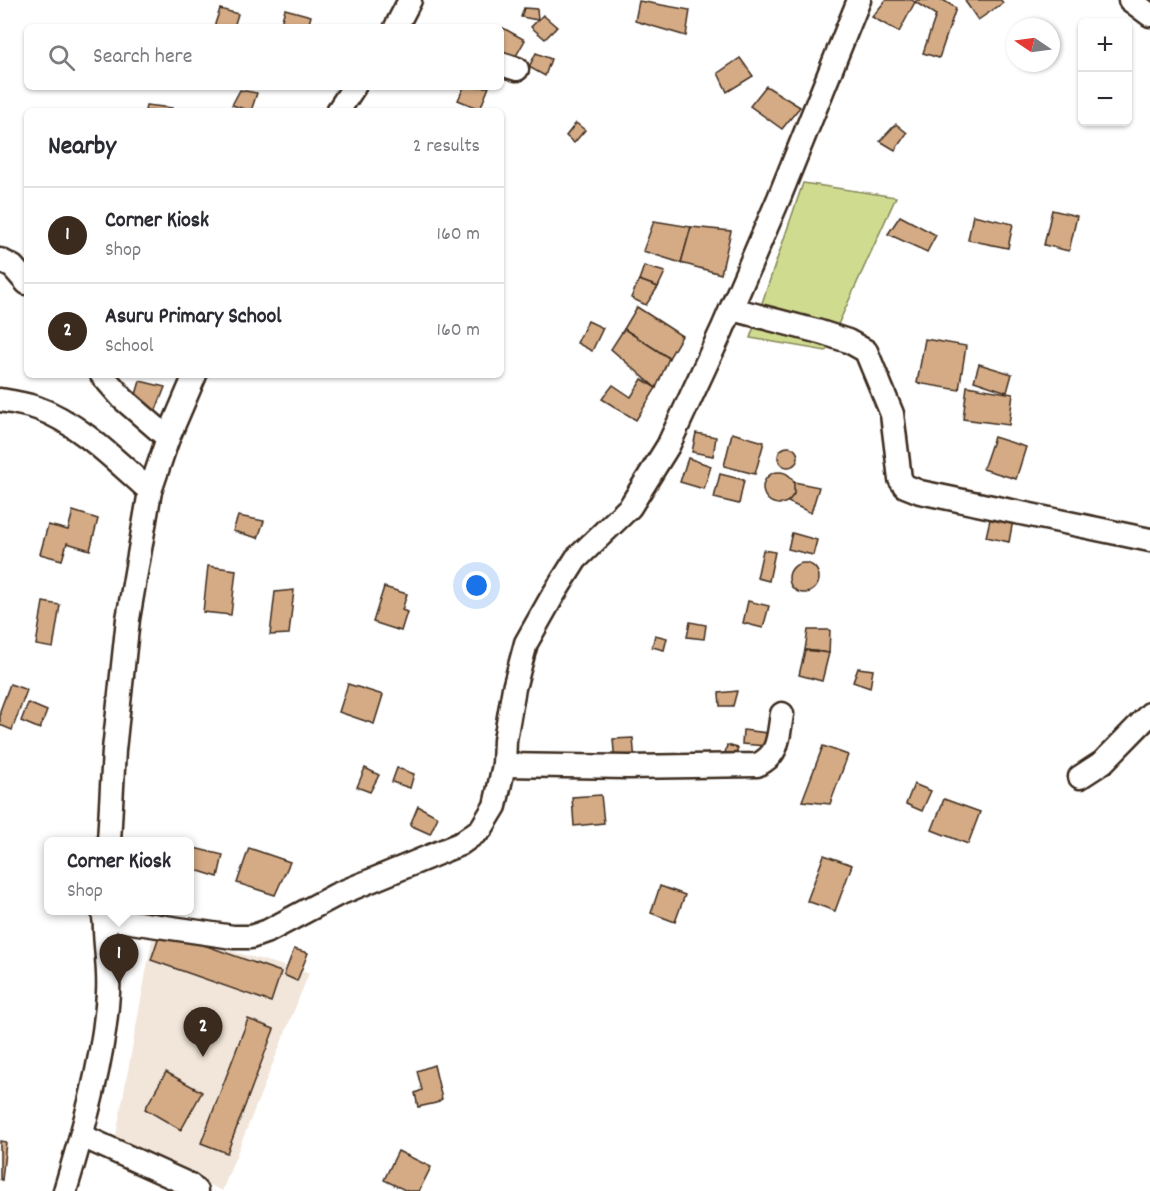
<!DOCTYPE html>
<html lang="en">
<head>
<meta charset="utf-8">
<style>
	:root { --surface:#fff; --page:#f2f2f3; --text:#2b2b33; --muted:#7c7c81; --line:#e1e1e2; --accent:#3b2a1e }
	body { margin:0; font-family:Dekko,sans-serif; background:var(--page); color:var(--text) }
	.controls { position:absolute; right:18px; top:18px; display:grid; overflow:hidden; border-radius:9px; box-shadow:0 2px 4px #0004 }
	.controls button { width:54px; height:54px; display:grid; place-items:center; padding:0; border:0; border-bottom:2px solid var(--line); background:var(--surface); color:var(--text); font:30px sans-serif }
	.compass { position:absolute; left:1006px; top:18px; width:54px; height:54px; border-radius:50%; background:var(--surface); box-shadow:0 2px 4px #0004; rotate:283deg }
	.you { position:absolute; left:477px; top:586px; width:21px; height:21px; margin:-15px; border:4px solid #fff; border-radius:50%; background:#1a73e8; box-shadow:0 0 0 9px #1a73e833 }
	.badge { display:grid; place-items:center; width:39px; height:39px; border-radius:50%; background:var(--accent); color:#fff; font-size:20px; font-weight:700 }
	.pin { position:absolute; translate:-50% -50px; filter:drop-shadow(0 2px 3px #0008) }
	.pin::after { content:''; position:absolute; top:32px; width:21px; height:18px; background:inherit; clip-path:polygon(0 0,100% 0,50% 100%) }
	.popup { position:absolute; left:44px; top:837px; width:150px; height:78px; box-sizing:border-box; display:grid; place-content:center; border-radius:9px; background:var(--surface); filter:drop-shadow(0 2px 4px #0005); font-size:20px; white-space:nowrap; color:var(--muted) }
	.popup b { font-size:22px; color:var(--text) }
	.popup::after { content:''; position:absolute; left:50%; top:100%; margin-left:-12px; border:12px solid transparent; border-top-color:var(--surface) }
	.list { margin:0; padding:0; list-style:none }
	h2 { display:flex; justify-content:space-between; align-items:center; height:78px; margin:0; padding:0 24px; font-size:26px }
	h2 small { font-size:20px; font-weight:400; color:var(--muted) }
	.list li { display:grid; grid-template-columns:39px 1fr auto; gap:18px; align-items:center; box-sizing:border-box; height:96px; padding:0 24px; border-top:2px solid var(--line) }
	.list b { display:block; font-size:22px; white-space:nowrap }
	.list p { margin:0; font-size:20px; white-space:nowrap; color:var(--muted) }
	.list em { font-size:20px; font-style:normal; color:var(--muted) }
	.icon { flex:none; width:33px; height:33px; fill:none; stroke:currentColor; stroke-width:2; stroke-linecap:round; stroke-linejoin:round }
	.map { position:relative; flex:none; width:1150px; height:1191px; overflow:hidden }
	.search { position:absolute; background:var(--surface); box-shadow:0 2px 4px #0004; left:24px; top:24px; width:480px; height:66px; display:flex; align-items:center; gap:15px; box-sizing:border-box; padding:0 21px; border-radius:9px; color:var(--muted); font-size:22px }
	.panel { position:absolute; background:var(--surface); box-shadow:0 2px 4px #0004; left:24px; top:108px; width:480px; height:270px; border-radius:9px }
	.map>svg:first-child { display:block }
	.built { fill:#f2e6da }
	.green { fill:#cfdc90; stroke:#858357; stroke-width:1.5 }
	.building { fill:#d4ab85; stroke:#3b2a1e; stroke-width:1.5 }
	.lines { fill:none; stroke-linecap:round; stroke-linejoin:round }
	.minor-casing { stroke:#3b2a1e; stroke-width:27 }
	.minor { stroke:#fff; stroke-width:22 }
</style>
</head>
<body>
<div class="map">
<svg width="1150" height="1191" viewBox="0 0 1150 1191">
	<rect width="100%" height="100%" fill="#fff"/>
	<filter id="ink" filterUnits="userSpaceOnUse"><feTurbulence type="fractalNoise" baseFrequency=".0167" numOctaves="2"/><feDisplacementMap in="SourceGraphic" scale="12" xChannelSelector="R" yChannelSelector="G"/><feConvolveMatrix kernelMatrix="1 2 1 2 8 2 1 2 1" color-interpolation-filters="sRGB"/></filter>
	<g filter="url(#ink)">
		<polygon class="built" points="154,929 309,973 222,1191 115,1141"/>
		<polygon class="green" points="803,183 896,197 826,351 750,338"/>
		<g class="building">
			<polygon points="886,0 912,0 915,2 899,32 872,17"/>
			<polygon points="917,0 943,0 956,8 939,58 923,53 936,15 915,2"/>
			<polygon points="967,0 1001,0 1003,3 978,20 965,1"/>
			<polygon points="639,1 690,10 686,36 635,21"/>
			<polygon points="524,8 537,9 538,20 521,17"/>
			<polygon points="220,9 238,14 234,27 214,27"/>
			<polygon points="285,9 311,16 308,27 280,27"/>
			<polygon points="543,15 557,27 545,39 531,27"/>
			<polygon points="503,28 525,40 512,63 501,57 501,32"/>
			<polygon points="536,53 551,59 545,76 529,67"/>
			<polygon points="740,58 753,76 727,92 718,73"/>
			<polygon points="766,86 800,107 782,129 750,106"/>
			<polygon points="464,87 489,87 480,109 458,100"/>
			<polygon points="240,90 257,93 251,111 232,105"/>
			<polygon points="146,105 172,108 172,111 145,111"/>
			<polygon points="576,123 585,130 574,143 566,136"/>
			<polygon points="896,124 907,133 895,150 880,141"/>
			<polygon points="1052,210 1077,216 1069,251 1044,245"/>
			<polygon points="973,215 1013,224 1008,248 968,240"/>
			<polygon points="900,216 936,235 927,252 888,234"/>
			<polygon points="654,221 691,227 681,263 643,251"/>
			<polygon points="691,227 731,231 721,274 681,263"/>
			<polygon points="644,266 665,272 658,287 639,280"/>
			<polygon points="639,280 658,287 646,305 631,298"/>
			<polygon points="637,307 682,336 669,358 624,329"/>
			<polygon points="588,321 603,328 592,351 577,343"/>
			<polygon points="624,329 669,358 656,388 611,349"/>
			<polygon points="925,339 966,346 959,390 917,383"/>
			<polygon points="979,364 1012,374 1007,392 974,381"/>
			<polygon points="642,379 656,388 636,420 602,399 613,385 631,397"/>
			<polygon points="140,381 165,387 156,410 133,405"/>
			<polygon points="967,386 1013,394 1009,425 963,419"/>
			<polygon points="696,433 716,437 713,456 692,452"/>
			<polygon points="732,433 764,442 755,474 724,466"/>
			<polygon points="994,437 1026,447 1016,479 983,469"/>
			<circle cx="788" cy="457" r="10"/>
			<polygon points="688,458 711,466 704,489 680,482"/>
			<circle cx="779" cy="488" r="16"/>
			<polygon points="720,474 744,480 739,504 714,498"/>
			<polygon points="794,482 819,487 811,513 788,502 794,494"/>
			<polygon points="73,511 98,519 90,550 67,543 62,560 40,554 48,525 68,530"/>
			<polygon points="991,515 1013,520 1009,542 986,537"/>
			<polygon points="238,516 264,521 258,538 233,531"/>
			<polygon points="792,533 817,540 813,555 788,549"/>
			<polygon points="763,550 775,552 769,581 757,578"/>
			<circle cx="804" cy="578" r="15"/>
			<polygon points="208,566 236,570 231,615 203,612"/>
			<polygon points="384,587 407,594 402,610 407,612 401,631 373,622"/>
			<polygon points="294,590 289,634 270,635 275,592"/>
			<polygon points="748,601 769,606 763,628 743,623"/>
			<polygon points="43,602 60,605 53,648 36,645"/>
			<polygon points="690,622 706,625 704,639 687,637"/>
			<polygon points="808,630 830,630 829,653 805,650"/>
			<polygon points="655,635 667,638 664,650 652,647"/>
			<polygon points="805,650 829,653 822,681 799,675"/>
			<polygon points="858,668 873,670 870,688 853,682"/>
			<polygon points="10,684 27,690 12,730 0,725 0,711"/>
			<polygon points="348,684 383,695 374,724 339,712"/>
			<polygon points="737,691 733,706 720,706 719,693"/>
			<polygon points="28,703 47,711 40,729 21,721"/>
			<polygon points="743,730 768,733 767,746 742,744"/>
			<polygon points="633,738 635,762 615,764 613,739"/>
			<polygon points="727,745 738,748 734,760 724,757"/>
			<polygon points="823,746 848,755 830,804 802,801"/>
			<polygon points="365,768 379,775 370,792 357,787"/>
			<polygon points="397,768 414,774 410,788 392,782"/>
			<polygon points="914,784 931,791 922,811 906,804"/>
			<polygon points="601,795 604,823 574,826 572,797"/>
			<polygon points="944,799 980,812 968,844 932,830"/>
			<polygon points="418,806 438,817 430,834 410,825"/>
			<polygon points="194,848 223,855 218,877 189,868"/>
			<polygon points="249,848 290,862 275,895 237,883"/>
			<polygon points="824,855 852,865 835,911 807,901"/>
			<polygon points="660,886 685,895 675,922 651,913"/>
			<polygon points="161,930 281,972 271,1002 151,960"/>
			<polygon points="294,949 308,953 297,981 284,975"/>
			<polygon points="248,1019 274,1029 227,1153 201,1143"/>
			<polygon points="434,1065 442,1099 436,1103 418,1107 415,1093 422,1090 417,1071"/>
			<polygon points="166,1072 202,1092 181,1130 145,1109"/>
			<polygon points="0,1141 6,1142 2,1180 0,1179"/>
			<polygon points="398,1151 431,1167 419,1191 407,1191 384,1180"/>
		</g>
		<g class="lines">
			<defs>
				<g id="minor">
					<polyline points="1130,0 1150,15"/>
					<polyline points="396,27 410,0"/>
					<polyline points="501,64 517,69"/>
					<polyline points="338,111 354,87"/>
					<polyline points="0,260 13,267 27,283"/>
					<polyline points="732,309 820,332 848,341 866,351 892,414 900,479 905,486 920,492 1150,540"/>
					<polyline points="102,375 123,399 168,438"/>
					<path d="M0,400C12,402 25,404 37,408C78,422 117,462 150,491"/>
					<path d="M504,765L628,767L757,765C780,755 778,736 782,714"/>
					<polyline points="1080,777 1103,762 1150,714"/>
					<polyline points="109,842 114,750 128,619 150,491 168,438 195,375"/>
					<polyline points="104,918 233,937 251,937 268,931 336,895 460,844 481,829 495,806 504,765 505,740 514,688 526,643 552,597 576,559 630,507 668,446 722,330 779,198 859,0"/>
					<polyline points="82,1136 190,1185 196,1191"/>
					<path d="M65,1191C84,1128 104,1059 108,993C110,966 103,938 105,910"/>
				</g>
			</defs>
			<use href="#minor" class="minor-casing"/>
			<use href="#minor" class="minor"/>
		</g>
	</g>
</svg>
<div class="controls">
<button>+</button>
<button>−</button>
</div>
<svg class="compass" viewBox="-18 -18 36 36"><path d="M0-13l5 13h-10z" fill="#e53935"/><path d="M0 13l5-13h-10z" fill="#7c7c81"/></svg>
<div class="you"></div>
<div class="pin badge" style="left:119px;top:984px">1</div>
<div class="popup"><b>Corner Kiosk</b>Shop</div>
<div class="pin badge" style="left:203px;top:1057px">2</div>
<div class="search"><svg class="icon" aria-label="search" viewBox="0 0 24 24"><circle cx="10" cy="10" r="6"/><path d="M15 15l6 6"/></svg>Search here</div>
<section class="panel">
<h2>Nearby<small>2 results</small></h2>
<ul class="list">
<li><span class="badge">1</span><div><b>Corner Kiosk</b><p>Shop</p></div><em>160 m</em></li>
<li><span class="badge">2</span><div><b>Asuru Primary School</b><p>School</p></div><em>160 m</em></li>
</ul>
</section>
</div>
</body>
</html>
